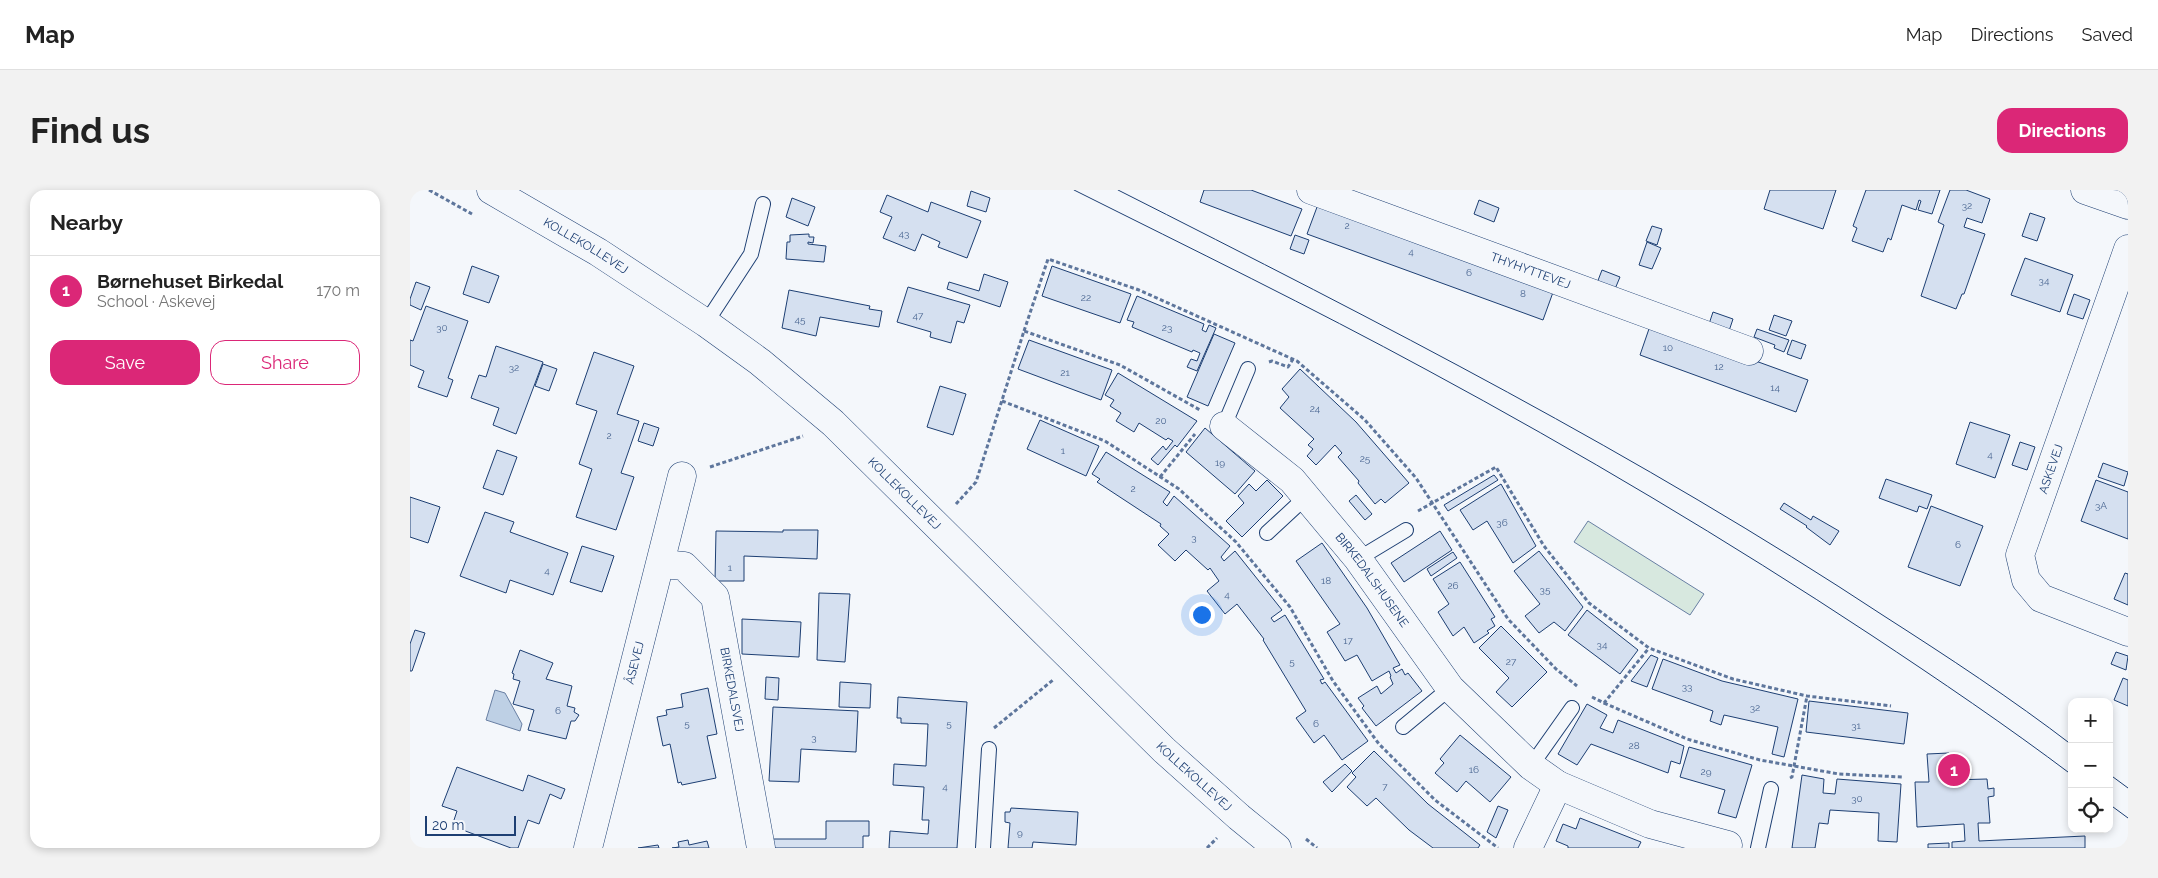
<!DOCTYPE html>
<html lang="en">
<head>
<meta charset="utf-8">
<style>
	:root { --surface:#fff; --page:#f2f2f2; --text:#222; --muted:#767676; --line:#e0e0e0; --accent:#db2777 }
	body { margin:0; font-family:Raleway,sans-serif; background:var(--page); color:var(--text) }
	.controls { position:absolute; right:15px; bottom:15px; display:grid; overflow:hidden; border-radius:10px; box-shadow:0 2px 8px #0003 }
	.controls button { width:45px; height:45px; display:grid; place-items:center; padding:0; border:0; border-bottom:1px solid var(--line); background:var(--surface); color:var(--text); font:25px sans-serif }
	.scale { position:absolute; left:15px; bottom:12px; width:91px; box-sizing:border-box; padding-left:5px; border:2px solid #1d3f73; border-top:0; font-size:14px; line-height:18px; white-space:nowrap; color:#1d3f73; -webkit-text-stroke:4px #f4f7fb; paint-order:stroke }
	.you { position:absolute; left:791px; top:424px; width:18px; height:18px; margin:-12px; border:4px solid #fff; border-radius:50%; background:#1a73e8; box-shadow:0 0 0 8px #1a73e833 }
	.badge { display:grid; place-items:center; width:32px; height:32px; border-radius:50%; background:var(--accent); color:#fff; font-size:16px; font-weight:700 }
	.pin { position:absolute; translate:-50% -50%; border:2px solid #fff; box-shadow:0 1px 5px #0006 }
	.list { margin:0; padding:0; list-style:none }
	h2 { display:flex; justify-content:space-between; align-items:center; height:65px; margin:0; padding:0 20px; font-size:21px }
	h2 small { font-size:16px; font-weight:400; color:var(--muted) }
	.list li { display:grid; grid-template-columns:32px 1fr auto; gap:15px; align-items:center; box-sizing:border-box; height:70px; padding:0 20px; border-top:1px solid var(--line) }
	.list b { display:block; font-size:19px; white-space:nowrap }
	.list p { margin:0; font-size:16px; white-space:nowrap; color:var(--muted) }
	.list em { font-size:16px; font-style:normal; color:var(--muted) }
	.actions { display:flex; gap:10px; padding:15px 20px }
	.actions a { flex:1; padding:11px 0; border:1px solid var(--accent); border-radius:15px; text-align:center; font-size:18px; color:var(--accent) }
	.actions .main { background:var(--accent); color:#fff }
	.icon { flex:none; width:28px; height:28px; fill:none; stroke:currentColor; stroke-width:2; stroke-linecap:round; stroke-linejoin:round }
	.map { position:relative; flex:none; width:1718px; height:658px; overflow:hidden; border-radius:15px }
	header { display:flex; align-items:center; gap:30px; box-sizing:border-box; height:70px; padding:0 25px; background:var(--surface); border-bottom:1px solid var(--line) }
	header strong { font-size:24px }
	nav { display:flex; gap:28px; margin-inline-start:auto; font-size:18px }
	.intro { display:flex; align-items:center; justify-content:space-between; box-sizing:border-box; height:120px; padding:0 30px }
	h1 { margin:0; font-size:35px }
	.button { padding:12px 22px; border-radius:15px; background:var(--accent); color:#fff; font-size:18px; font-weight:700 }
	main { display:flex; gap:30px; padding:0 30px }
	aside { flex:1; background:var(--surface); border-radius:15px; box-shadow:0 2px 8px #0003 }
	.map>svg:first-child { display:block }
	.green { fill:#d7e8df; stroke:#687fa3 }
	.water { fill:#bed0e5; stroke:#687fa3 }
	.building { fill:#d5e0f0; stroke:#1d3f73 }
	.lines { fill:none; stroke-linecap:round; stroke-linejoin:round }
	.service-casing { stroke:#1d3f73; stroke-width:16 }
	.minor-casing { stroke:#1d3f73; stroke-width:29 }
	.tertiary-casing { stroke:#1d3f73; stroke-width:29 }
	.path { stroke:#5e769c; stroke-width:3; stroke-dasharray:4 2.5; stroke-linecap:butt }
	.service { stroke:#f4f7fb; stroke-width:14 }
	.minor { stroke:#f4f7fb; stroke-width:28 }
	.tertiary { stroke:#f4f7fb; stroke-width:28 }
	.tram { stroke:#1d3f73; stroke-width:1 }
	.labels { text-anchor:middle; stroke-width:4; stroke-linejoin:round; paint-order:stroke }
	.number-label { font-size:10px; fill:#4b6792 }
	.street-label { font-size:12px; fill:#1d3f73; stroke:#f4f7fb }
</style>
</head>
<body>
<header>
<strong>Map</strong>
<nav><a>Map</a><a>Directions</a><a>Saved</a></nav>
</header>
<div class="intro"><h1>Find us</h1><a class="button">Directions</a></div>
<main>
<aside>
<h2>Nearby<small></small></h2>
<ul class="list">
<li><span class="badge">1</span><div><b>Børnehuset Birkedal</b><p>School · Askevej</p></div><em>170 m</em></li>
</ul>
<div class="actions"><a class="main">Save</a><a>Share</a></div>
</aside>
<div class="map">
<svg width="1718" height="658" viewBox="0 0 1718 658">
	<rect width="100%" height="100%" fill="#f4f7fb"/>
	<polygon class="green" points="1178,331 1294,404 1280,425 1164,352"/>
	<polygon class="water" points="85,500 95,503 112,534 110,541 76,530"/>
	<g class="building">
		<polygon points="794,0 841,0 892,19 881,46 790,12"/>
		<polygon points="1360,0 1426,0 1413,39 1354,19"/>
		<polygon points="1456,0 1530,0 1522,24 1508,20 1511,11 1509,10 1506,20 1492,15 1481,50 1478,48 1473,62 1442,51 1447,38 1443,36"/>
		<polygon points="1540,0 1556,0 1580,9 1572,33 1557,28 1554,37 1575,44 1554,104 1552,104 1546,119 1511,106 1534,35 1528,32"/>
		<polygon points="561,1 580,8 576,22 557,16"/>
		<polygon points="477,5 518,22 521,12 571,31 557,68 528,57 530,52 512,44 505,61 473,48 482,27 470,22"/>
		<polygon points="382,8 405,17 398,36 376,27"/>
		<polygon points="910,9 1146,94 1133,130 897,44"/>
		<polygon points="1069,10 1089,18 1084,32 1064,24"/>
		<polygon points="1620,23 1635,28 1627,51 1612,46"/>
		<polygon points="1242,36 1252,39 1247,55 1236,51"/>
		<polygon points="399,44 399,47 404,47 403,53 398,52 398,54 416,56 414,72 376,69 377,52 380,52 380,45"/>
		<polygon points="885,45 899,50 894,64 880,59"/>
		<polygon points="1237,52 1251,58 1242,79 1229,75"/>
		<polygon points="1615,68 1663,85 1650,122 1601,105"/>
		<polygon points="62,76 89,86 79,113 53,104"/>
		<polygon points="642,76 721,104 710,133 632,106"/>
		<polygon points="1192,80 1210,87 1205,99 1187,93"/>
		<polygon points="574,84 598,92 590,117 537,99 539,92 569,101"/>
		<polygon points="6,92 20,97 11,120 0,115 0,109"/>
		<polygon points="498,97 560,115 554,133 547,131 541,153 520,147 521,142 487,132"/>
		<polygon points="379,100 460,116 459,119 472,121 469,137 410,127 406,146 372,138"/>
		<polygon points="1664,104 1680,110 1673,129 1657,124"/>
		<polygon points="727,106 794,134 792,140 796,142 799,135 806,138 787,181 777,177 781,169 787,171 790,163 783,160 782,162 722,137 724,132 717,130"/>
		<polygon points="16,116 58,131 38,188 43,190 37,207 8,197 14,181 0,175 0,150 3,151"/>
		<polygon points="1303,122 1323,129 1319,141 1299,134"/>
		<polygon points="1364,125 1382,131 1376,146 1359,140"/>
		<polygon points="1241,133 1398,190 1386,222 1230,165"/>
		<polygon points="1347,139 1379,150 1374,162 1364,158 1365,155 1344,147"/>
		<polygon points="804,144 825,153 798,216 777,207"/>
		<polygon points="619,150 702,180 691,210 608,179"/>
		<polygon points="1382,150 1396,155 1391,169 1377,164"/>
		<polygon points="86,156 133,172 106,244 83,235 89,218 61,208 69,185 76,187"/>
		<polygon points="184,162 224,176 207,224 229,231 211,283 224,287 206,340 166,327 182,279 169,274 187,221 166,214"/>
		<polygon points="133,174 147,179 139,201 125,196"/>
		<polygon points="890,179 946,232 999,293 975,313 971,309 965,314 948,293 949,291 928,267 932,263 925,255 906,275 897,266 903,259 898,255 904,249 870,218 879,207 872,199"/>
		<polygon points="708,183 787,231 767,257 765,255 748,275 741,269 753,256 756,260 763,251 758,248 756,250 729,233 724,242 706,231 711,223 700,216 704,210 695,205"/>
		<polygon points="530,196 556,204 543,245 517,237"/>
		<polygon points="630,230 689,256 676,286 617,259"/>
		<polygon points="1560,232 1600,245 1585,288 1546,274"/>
		<polygon points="234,233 249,238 243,256 228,251"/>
		<polygon points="795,238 845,281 825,304 776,262"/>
		<polygon points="1610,252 1625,257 1617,280 1602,275"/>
		<polygon points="87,260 107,267 93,305 73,298"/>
		<polygon points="696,262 760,302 753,312 757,316 764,306 820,356 811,367 814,371 825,361 872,420 861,428 864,432 875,425 914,489 910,490 912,494 915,492 958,551 932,570 914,545 904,553 886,528 896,521 853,450 854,449 827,414 815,424 797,401 809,391 800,378 798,380 776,360 765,371 748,355 759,344 750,336 751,334 687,292 690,289 682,284"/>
		<polygon points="1693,273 1718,282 1714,296 1688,287"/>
		<polygon points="1084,285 1088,290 1038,321 1034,315"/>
		<polygon points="1476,289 1522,305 1517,319 1509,316 1507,322 1469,308"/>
		<polygon points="857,290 873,306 832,347 816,331 834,313 828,306 839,294 846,301"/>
		<polygon points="1686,290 1718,302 1718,349 1671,331"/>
		<polygon points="1091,294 1126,356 1103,373 1077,331 1063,340 1050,320"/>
		<polygon points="946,305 962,324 955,330 939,311"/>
		<polygon points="0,307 30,317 18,353 0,347"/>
		<polygon points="1374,313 1401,330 1403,326 1429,341 1420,355 1396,337 1397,336 1370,319"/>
		<polygon points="1521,316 1573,336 1550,396 1498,377"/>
		<polygon points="75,322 104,332 100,342 158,363 143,405 100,390 96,403 50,386"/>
		<polygon points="373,340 408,340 407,369 334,366 334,391 305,391 306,341 373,342"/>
		<polygon points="1030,341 1042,360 994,392 981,373"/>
		<polygon points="912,353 957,418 990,475 983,478 986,483 992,479 995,485 998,483 1012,501 966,536 952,518 954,516 948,508 967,496 971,504 983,494 980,487 981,486 979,481 962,491 947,465 935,471 917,442 930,434 886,371"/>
		<polygon points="172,356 204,366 192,402 160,392"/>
		<polygon points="1129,361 1173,417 1155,441 1144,432 1129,443 1115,426 1130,414 1104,381"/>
		<polygon points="1043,362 1047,368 1021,386 1017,379"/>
		<polygon points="1050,372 1085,427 1081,429 1085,436 1077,441 1079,443 1064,453 1054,437 1043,446 1028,422 1039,414 1023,389"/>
		<polygon points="1715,383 1718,384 1718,415 1704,409"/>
		<polygon points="409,403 440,404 435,472 407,470"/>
		<polygon points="1177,420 1228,460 1210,484 1158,445"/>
		<polygon points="332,429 391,432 389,467 332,464"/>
		<polygon points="1091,436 1137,482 1102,517 1086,502 1099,488 1069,458"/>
		<polygon points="5,440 15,443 2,481 0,481 0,454"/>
		<polygon points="110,460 143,473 136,489 162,496 157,516 165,518 164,522 169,525 165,531 161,531 156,549 118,540 124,520 103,514 110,491 103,489 104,484 102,483"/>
		<polygon points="1706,462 1718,466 1716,480 1701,474"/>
		<polygon points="1241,465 1248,468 1237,497 1221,491"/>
		<polygon points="1253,469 1312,491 1388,509 1374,567 1362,564 1368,537 1314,525 1311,535 1300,531 1303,521 1242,499"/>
		<polygon points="356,487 369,488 368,510 355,509"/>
		<polygon points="1713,488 1718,490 1718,516 1704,510"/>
		<polygon points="430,492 461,494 460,518 429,517"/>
		<polygon points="298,498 307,544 297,546 306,588 272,595 271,592 268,593 260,554 253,556 247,527 257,525 256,520 273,517 271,504"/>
		<polygon points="488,507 557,512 547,658 479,658 480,641 518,644 519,630 512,630 514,597 483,595 484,574 516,576 518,534 491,533 491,528 487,528"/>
		<polygon points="1399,511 1498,523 1494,554 1396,542"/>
		<polygon points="1177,514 1197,525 1190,538 1203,543 1208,530 1274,556 1270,574 1261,571 1258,583 1181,554 1167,575 1148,564"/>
		<polygon points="363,517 448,521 446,562 391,559 389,592 359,591"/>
		<polygon points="1050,545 1101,587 1080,612 1056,591 1047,602 1025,583 1034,573 1030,569"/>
		<polygon points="1279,557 1342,575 1326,628 1308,623 1315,600 1270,587"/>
		<polygon points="964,561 1018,614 1070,655 1068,658 1023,658 999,640 966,608 957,616 937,597 946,587 942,583"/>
		<polygon points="1539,563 1541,590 1577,589 1578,599 1584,598 1584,606 1578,607 1580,633 1568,633 1569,651 1675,646 1675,658 1542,658 1542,652 1555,651 1554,634 1507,637 1505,592 1519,592 1517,564"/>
		<polygon points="935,574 942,581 922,602 913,592"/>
		<polygon points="47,577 113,601 118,585 155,599 151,609 140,604 129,634 118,630 108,658 101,658 42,636 47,621 32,616"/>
		<polygon points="1392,585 1414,589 1413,603 1425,604 1427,589 1491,594 1487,652 1468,651 1469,623 1420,620 1418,634 1409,633 1405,658 1382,658"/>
		<polygon points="1088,616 1098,620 1086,648 1077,642"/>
		<polygon points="601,618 668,622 666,655 623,652 622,658 598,658 600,633 595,632 595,622 600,622"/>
		<polygon points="1170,628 1231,652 1228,658 1158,658 1158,656 1146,651 1153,634 1166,639"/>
		<polygon points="416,631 459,631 459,646 453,646 453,658 362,658 362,649 416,649"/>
		<polygon points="278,650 279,655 297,651 299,658 262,658 269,657 268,652"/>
		<polygon points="1539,653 1539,658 1518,658 1518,654"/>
		<polygon points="248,655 249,658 228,658"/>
	</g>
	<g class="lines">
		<defs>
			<g id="service">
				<polyline points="296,133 341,64 353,14"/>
				<polyline points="814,236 838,179"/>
				<polyline points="857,343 896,307"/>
				<polyline points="948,369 996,340"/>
				<polyline points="993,537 1040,498"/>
				<polyline points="1121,576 1162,518"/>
				<polyline points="573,658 579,559"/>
				<polyline points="1348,658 1361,599"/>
			</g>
			<g id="minor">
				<path id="s1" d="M901,0L1339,161"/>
				<polyline points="1675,0 1718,15"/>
				<polyline points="1718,59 1610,365 1616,390 1631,408 1718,442"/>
				<path id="s2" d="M814,236L882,290L948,369L1040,498L1121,576L1148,595L1240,634L1318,655"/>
				<path id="s3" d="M251,374L274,376L305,407L351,658"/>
				<path id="s4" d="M178,658L272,286"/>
				<polyline points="1118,658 1148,595"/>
			</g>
			<g id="tertiary">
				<path id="s5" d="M81,0L188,62L296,133L350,172L423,233L754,560L829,627L867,658"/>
			</g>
		</defs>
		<use href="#service" class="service-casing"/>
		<use href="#minor" class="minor-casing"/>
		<use href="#tertiary" class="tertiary-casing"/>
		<g class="path">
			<polyline points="19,0 62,24"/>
			<polyline points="614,141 638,69 729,100 887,171 955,230 1006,288 1098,429 1146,479 1167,496"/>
			<polyline points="859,172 862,171 878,177 883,169"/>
			<polyline points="592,211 695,251 769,299 826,352 880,417 923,491 969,554 1025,610 1088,658"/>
			<polyline points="300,277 393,246"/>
			<polyline points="750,287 785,244"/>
			<polyline points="546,314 566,292 614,141 710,175 790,220"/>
			<polyline points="1008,321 1086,277 1134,356 1179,413 1239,458 1323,489 1397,506 1481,516"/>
			<polyline points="1182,507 1194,513 1239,458"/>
			<polyline points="1194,513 1277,549 1350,570 1429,584 1492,587"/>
			<polyline points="584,538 643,490"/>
			<polyline points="1380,588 1382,587 1397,506"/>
			<polyline points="896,649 907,658"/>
			<polyline points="797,658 807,648"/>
		</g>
		<use href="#service" class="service"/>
		<use href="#minor" class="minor"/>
		<use href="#tertiary" class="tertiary"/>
		<g class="tram">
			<path d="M664,0C782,59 901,117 1017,180C1169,262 1317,350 1461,445C1529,490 1597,536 1662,585"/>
			<path d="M708,0C969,132 1230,265 1474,426C1538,467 1602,509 1662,555"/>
			<polyline points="1699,584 1718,598"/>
			<polyline points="1699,614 1718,628"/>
		</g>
	</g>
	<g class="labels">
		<g class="number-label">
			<text x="1557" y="19">32</text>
			<text x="937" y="39">2</text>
			<text x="494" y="47">43</text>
			<text x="1001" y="65">4</text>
			<text x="1059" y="86">6</text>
			<text x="1634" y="94">34</text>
			<text x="1113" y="107">8</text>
			<text x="676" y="111">22</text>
			<text x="508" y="129">47</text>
			<text x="390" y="133">45</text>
			<text x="32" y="141">30</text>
			<text x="757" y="141">23</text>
			<text x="1258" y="161">10</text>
			<text x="1309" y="180">12</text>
			<text x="104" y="181">32</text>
			<text x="655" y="186">21</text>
			<text x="1365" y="201">14</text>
			<text x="905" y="222">24</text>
			<text x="751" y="234">20</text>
			<text x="199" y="249">2</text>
			<text x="653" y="264">1</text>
			<text x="1580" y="268">4</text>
			<text x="955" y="272">25</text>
			<text x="810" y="276">19</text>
			<text x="723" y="302">2</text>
			<text x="1691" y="319">3A</text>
			<text x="1092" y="336">36</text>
			<text x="784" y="351">3</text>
			<text x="1548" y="358">6</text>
			<text x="320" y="381">1</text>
			<text x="137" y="384">4</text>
			<text x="916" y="394">18</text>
			<text x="1043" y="399">26</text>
			<text x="1135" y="403">35</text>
			<text x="817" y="408">4</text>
			<text x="938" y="454">17</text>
			<text x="1192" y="458">34</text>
			<text x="882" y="475">5</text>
			<text x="1101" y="475">27</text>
			<text x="1277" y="500">33</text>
			<text x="1345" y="521">32</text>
			<text x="148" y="524">6</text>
			<text x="277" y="537">5</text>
			<text x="539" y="537">5</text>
			<text x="906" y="537">6</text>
			<text x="1446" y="539">31</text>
			<text x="404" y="551">3</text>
			<text x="1224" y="559">28</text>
			<text x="1064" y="583">16</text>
			<text x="1296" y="585">29</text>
			<text x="535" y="600">4</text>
			<text x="975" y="600">7</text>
			<text x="1447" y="612">30</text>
			<text x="610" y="646">9</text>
		</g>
		<g class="street-label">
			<text dy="4" stroke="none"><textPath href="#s5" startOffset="110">KOLLEKOLLEVEJ</textPath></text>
			<text dy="4" stroke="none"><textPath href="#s1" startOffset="234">THYHYTTEVEJ</textPath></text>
			<text transform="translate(1641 279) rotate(-71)" y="4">ASKEVEJ</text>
			<text dy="4" stroke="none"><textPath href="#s5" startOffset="515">KOLLEKOLLEVEJ</textPath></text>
			<text dy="4" stroke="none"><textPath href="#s2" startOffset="215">BIRKEDALSHUSENE</textPath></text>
			<text dy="4" stroke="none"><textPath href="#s4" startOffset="191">ÅSEVEJ</textPath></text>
			<text dy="4" stroke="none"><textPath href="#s3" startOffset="161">BIRKEDALSVEJ</textPath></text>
			<text dy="4" stroke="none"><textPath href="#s5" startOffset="920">KOLLEKOLLEVEJ</textPath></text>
		</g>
	</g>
</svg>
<div class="controls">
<button>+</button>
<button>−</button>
<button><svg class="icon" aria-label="locate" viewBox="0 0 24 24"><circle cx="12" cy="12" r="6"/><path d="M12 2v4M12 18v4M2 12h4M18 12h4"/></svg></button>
</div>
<div class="scale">20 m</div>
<div class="you"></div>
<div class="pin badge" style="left:1544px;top:580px">1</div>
</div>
</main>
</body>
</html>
